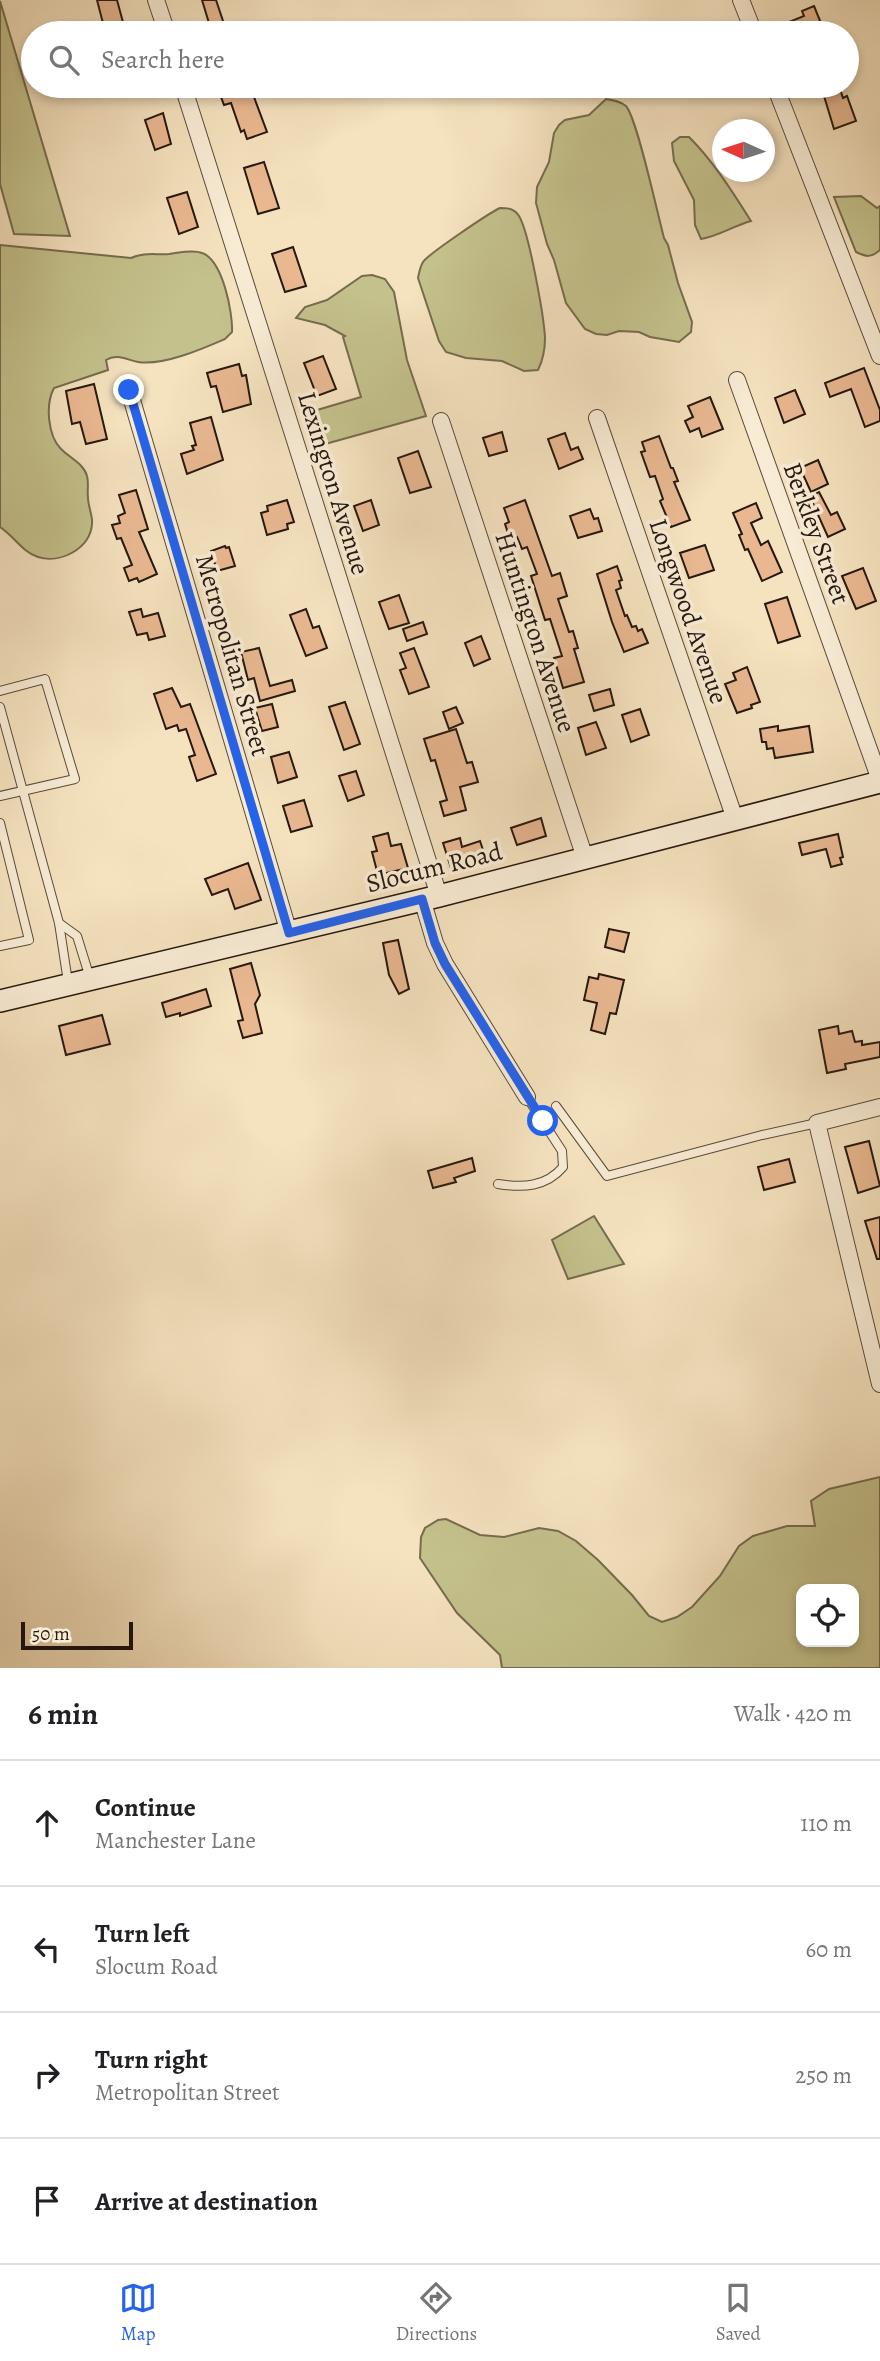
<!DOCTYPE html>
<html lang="en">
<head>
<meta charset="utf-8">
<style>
	:root { --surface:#fff; --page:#f6f6f6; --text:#202124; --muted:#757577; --line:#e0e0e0; --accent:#2563eb }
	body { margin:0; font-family:Alegreya,serif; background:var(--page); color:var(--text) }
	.controls { position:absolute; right:21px; bottom:21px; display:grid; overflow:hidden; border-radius:14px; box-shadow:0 4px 10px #0003 }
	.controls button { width:63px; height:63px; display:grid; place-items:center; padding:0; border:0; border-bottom:2px solid var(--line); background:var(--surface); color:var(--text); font:35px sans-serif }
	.compass { position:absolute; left:712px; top:119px; width:63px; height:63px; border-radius:50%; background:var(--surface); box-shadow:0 4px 10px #0003; rotate:273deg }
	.scale { position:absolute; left:21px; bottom:18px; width:112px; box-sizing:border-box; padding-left:7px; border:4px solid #27180f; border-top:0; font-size:19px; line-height:24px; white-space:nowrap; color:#27180f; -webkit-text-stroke:5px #f8ecd5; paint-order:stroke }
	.stop { position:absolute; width:21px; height:21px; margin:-16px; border:5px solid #2563eb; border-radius:50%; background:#fff }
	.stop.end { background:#2563eb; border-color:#fff; box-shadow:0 2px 7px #0008 }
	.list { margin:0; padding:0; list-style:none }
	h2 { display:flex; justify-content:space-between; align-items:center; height:91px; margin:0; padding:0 28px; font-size:30px }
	h2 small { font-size:23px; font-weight:400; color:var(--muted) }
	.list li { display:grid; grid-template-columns:46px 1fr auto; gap:21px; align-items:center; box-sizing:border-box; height:126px; padding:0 28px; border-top:2px solid var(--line) }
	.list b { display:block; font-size:26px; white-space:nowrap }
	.list p { margin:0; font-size:23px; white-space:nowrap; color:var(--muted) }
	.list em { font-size:23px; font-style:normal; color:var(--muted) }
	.icon { flex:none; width:38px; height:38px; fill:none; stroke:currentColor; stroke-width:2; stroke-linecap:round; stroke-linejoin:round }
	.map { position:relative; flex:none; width:880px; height:1668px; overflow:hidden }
	.search { position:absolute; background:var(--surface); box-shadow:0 4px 10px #0003; left:21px; right:21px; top:21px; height:77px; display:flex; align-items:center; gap:18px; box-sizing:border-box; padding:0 24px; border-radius:38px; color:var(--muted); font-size:26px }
	.sheet { height:595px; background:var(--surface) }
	nav { display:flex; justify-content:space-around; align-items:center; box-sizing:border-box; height:98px; border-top:2px solid var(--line); background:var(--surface); font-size:19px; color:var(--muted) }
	nav a { display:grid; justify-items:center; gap:4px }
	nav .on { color:var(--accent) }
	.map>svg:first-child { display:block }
	.green { fill:#c4c18c; stroke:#766c4e; stroke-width:2; fill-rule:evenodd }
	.building { fill:#e9b891; stroke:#27180f; stroke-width:2 }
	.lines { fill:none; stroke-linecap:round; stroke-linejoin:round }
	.service-casing { stroke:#5a4a3b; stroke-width:10 }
	.minor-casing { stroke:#5a4a3b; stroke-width:18 }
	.secondary-casing { stroke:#27180f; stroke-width:24 }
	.service { stroke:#f8ecd5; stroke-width:8 }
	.minor { stroke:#f8ecd5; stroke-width:16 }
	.secondary { stroke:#f8ecd5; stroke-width:21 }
	.route { stroke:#2563eb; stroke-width:9 }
	.labels { text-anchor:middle; stroke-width:7; stroke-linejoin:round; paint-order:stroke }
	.street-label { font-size:26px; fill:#27180f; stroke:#f8ecd5 }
</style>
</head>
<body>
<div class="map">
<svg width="880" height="1668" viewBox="0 0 880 1668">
	<rect width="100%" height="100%" fill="#f5e2bf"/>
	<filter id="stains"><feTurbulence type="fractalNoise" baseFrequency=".00286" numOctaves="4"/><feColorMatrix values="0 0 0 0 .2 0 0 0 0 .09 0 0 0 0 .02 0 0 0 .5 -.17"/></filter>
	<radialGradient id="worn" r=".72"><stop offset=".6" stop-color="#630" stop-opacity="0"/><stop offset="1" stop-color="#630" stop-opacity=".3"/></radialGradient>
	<g class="green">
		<polygon points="0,1 70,236 14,234 0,184"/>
		<path d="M606,99C613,100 620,101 626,106C637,118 658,216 664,238L668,245L678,283L692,322L691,332L679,342L650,337L639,332L619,331L607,335L596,334L585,329L566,303L554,260L547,244L536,203L537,187L549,162L554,133L559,125L565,120L589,115Z"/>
		<path d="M680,137H689C714,162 732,191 751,221C733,226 719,236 701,239L695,225L694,200L674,161L672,143Z"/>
		<path d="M861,196L877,208L880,206V250C871,258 866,257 856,252L834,197Z"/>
		<path d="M500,208C507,208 514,208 519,216C529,232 544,317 545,338C545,349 543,360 538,370L524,371L502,361L466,358L446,352L439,341L418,278C419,273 420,267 423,262C427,255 489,213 500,208Z"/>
		<path d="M0,245L131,258C144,252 155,255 169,254C179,253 192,249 202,253C223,260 233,314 232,332L225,339C202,349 163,366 138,362C127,360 117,353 106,360L108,370L54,388C45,405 48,436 61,449C70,458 84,464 87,476C89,483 87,491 88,498C88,506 93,516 92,524C90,549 60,564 38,557C22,552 13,535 0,527Z"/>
		<polygon points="372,275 385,279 394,292 407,360 426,416 318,446 307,413 361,397 343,337 345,336 325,325 296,318 305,307 327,300 362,276"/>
		<polygon points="594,1216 624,1264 568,1279 552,1240"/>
		<path d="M880,1477V1668H502L500,1655L457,1613L420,1558L421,1537L425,1528L438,1520L446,1519L480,1535L504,1537L539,1528L558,1531L576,1541L598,1560L632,1595L649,1616L662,1622L677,1617L692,1607L720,1576L739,1546L753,1536L787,1526H815L811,1501L829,1489ZM854,1589V1642H801V1589Z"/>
	</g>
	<g class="building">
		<polygon points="97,0 117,0 124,26 105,31"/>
		<polygon points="202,0 216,0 227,33 212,33"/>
		<polygon points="814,6 825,33 793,33 789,22 804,16 802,11"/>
		<polygon points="228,86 235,86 238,93 251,89 267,132 247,139 244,130 241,132 231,103 224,105 218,89"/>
		<polygon points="821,86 839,86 843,98 847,96 856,121 834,129"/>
		<polygon points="163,113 171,144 155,150 145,120"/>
		<polygon points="264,162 279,208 258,214 244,168"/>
		<polygon points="187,192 198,227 179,234 167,198"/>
		<polygon points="293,247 306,286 285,292 272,254"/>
		<polygon points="323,356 336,389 317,396 304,363"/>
		<polygon points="239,364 242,376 246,375 251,404 223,412 216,386 211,387 207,373"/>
		<polygon points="864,368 880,410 880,421 865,427 851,389 830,397 825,383"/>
		<polygon points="94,384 107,439 86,444 80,422 72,424 66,391"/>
		<polygon points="795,390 805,414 784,423 775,398"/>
		<polygon points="710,397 723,429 702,437 699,428 690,432 685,421 693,417 688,406"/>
		<polygon points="211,417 223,460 187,474 181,454 194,450 192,446 196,445 190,423"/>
		<polygon points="502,432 507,451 489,456 483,438"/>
		<polygon points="565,433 571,450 578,447 583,459 559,469 548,439"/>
		<polygon points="659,436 671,468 673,468 678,481 674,482 690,520 671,527 660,501 663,499 655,476 650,477 641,452 645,451 642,442"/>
		<polygon points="418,451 431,487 410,493 398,458"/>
		<polygon points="818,460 828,484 811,492 800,468"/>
		<polygon points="136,490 148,529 139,532 157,574 139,582 137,578 129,581 124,568 132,565 121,538 117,539 112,525 120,523 118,516 125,513 119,495"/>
		<polygon points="819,492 831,515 837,512 845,529 828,537 810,497"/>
		<polygon points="287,500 294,522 287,524 288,529 267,535 261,513 268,511 267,506"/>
		<polygon points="371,500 379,525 363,531 354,506"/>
		<polygon points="525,500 552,576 560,573 567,596 558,599 569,632 573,631 578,648 574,649 584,682 563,688 554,658 562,656 550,619 545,620 531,576 537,574 527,547 522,549 517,537 510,539 505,524 509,522 504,508"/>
		<polygon points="756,503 762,518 751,523 761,545 768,541 782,572 762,581 748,549 745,550 739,535 742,534 733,513"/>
		<polygon points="590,509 594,519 598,518 602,531 578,538 570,516"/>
		<polygon points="705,545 714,570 689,578 680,553"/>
		<polygon points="225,546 226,548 229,547 235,566 217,571 211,551"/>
		<polygon points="617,566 622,580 619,581 621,588 616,590 625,616 627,615 632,627 636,626 638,631 642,629 648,643 624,652 612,622 597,574"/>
		<polygon points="863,568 876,601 856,609 842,576"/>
		<polygon points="399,595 409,623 389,629 379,602"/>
		<polygon points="787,597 800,636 778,643 765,604"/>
		<polygon points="141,609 143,617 158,613 165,636 149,640 147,633 137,635 129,612"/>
		<polygon points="306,609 313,628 319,626 327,648 306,656 290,615"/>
		<polygon points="423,622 427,634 407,641 403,629"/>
		<polygon points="481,636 490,659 474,666 465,643"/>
		<polygon points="259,648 270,686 292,680 295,691 260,701 254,678 248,680 241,652"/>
		<polygon points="414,648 429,687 409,694 400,670 406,668 400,653"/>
		<polygon points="747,667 760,702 751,705 752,708 737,713 725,684 736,680 733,673"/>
		<polygon points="172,688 181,707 190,704 216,774 197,781 189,757 195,755 186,729 179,731 177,725 166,729 154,694"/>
		<polygon points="610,689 614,705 594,711 589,695"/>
		<polygon points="345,702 360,744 344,750 329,707"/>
		<polygon points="272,704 278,727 262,731 255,708"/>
		<polygon points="456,707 463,723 449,729 443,712"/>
		<polygon points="640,709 649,735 631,742 622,715"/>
		<polygon points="596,722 606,748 586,755 578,728"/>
		<polygon points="778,726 778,731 809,726 813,752 775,758 773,748 767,749 766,742 762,742 760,729"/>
		<polygon points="456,729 467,763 472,762 478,782 460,787 466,810 444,816 440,802 447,800 435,760 431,761 424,739"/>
		<polygon points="289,752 297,777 278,783 271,757"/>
		<polygon points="356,771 364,795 348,801 339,776"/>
		<polygon points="304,800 312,826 291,832 283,806"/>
		<polygon points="541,818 546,836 517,845 511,828"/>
		<polygon points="388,833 391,846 401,844 408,868 378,875 372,852 377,851 373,837"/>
		<polygon points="838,834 843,857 840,858 842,864 831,867 826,849 802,855 799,843"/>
		<polygon points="460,838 462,847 480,841 484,853 465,858 466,863 451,868 443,843"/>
		<polygon points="248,863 261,900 235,909 228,889 212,895 205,879"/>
		<polygon points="609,929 629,933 624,952 605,947"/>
		<polygon points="398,940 409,989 399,994 389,975 383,943"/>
		<polygon points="251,963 260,995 255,1004 262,1033 243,1038 238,1021 243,1020 230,969"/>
		<polygon points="599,974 624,980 616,1014 610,1013 605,1034 591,1030 597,1003 584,1000 589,977 598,979"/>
		<polygon points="206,989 211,1006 180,1016 180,1013 166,1017 162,1003"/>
		<polygon points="102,1015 110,1044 66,1055 59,1026"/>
		<polygon points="838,1026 839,1034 852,1031 855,1042 862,1041 862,1045 880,1042 880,1057 845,1064 846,1069 827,1073 819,1030"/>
		<polygon points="869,1141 880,1186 858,1193 845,1147"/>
		<polygon points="472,1158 475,1171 454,1178 456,1182 433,1188 428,1171"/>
		<polygon points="789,1159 795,1182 764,1190 758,1167"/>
		<polygon points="880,1217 880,1259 877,1259 865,1221"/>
	</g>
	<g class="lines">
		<defs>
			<g id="service">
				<polyline points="0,691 45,679 75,779 0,796"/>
				<polyline points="0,707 59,923 68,982"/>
				<polyline points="0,823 29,940 0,946"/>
				<polyline points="59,923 77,936 90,978"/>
				<polyline points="556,1106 607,1176 762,1135 817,1123"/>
				<path d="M498,1184C523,1188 546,1187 563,1167L562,1151L527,1097"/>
			</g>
			<g id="minor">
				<polyline points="156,0 167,33"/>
				<polyline points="741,0 754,33"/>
				<polyline points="183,86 439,896"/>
				<polyline points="775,86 880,356"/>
				<polyline points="737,380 880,780"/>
				<polyline points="129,390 289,933"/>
				<polyline points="597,418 735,819"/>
				<polyline points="441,421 585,858"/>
				<polyline points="422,899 435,943 445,964 527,1097"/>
				<polyline points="880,1107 817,1123 880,1384"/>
			</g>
			<polyline id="secondary" points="0,1001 439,896 880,782"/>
		</defs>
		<use href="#service" class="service-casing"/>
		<use href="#minor" class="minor-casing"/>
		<use href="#secondary" class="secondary-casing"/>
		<use href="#service" class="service"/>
		<use href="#minor" class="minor"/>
		<use href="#secondary" class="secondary"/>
	</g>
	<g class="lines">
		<polyline class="route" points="129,390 289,933 422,899 435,943 445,964 543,1121"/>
	</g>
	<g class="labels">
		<g class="street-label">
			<text transform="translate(334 483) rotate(73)" y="9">Lexington Avenue</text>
			<text transform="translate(817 533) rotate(70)" y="9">Berkley Street</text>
			<text transform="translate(689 611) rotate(71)" y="9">Longwood Avenue</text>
			<text transform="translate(536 632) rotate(72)" y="9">Huntington Avenue</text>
			<text transform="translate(233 655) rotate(74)" y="9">Metropolitan Street</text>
			<text transform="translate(434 867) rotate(-14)" y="9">Slocum Road</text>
		</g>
	</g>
	<rect width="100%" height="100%" filter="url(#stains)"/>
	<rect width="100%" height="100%" fill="url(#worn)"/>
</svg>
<div class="controls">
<button><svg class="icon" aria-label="locate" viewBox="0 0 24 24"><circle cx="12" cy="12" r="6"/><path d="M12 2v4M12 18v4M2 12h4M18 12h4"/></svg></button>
</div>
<svg class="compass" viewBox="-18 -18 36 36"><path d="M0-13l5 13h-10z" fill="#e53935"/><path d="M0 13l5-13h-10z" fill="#757577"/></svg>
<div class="scale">50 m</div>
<div class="stop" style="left:543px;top:1121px"></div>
<div class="stop end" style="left:129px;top:390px"></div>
<div class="search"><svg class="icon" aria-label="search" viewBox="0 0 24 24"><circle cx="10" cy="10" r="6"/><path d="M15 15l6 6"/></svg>Search here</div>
</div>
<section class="sheet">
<h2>6 min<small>Walk · 420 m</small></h2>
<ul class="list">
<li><svg class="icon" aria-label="ahead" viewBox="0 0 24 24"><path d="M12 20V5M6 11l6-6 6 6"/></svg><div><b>Continue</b><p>Manchester Lane</p></div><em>110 m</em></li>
<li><svg class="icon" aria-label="left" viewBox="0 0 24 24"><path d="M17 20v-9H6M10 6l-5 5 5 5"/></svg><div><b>Turn left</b><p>Slocum Road</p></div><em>60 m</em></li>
<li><svg class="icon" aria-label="right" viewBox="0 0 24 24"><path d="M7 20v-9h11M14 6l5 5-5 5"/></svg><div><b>Turn right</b><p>Metropolitan Street</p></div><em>250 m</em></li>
<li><svg class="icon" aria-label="arrive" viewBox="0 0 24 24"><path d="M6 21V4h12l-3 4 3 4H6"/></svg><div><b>Arrive at destination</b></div></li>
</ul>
</section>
<nav>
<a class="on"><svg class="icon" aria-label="map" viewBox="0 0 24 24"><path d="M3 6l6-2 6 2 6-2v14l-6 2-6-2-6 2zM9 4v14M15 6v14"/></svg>Map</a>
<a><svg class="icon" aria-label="directions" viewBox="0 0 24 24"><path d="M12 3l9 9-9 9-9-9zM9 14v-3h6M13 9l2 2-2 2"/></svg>Directions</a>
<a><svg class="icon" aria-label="saved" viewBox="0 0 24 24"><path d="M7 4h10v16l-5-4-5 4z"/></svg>Saved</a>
</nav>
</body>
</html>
